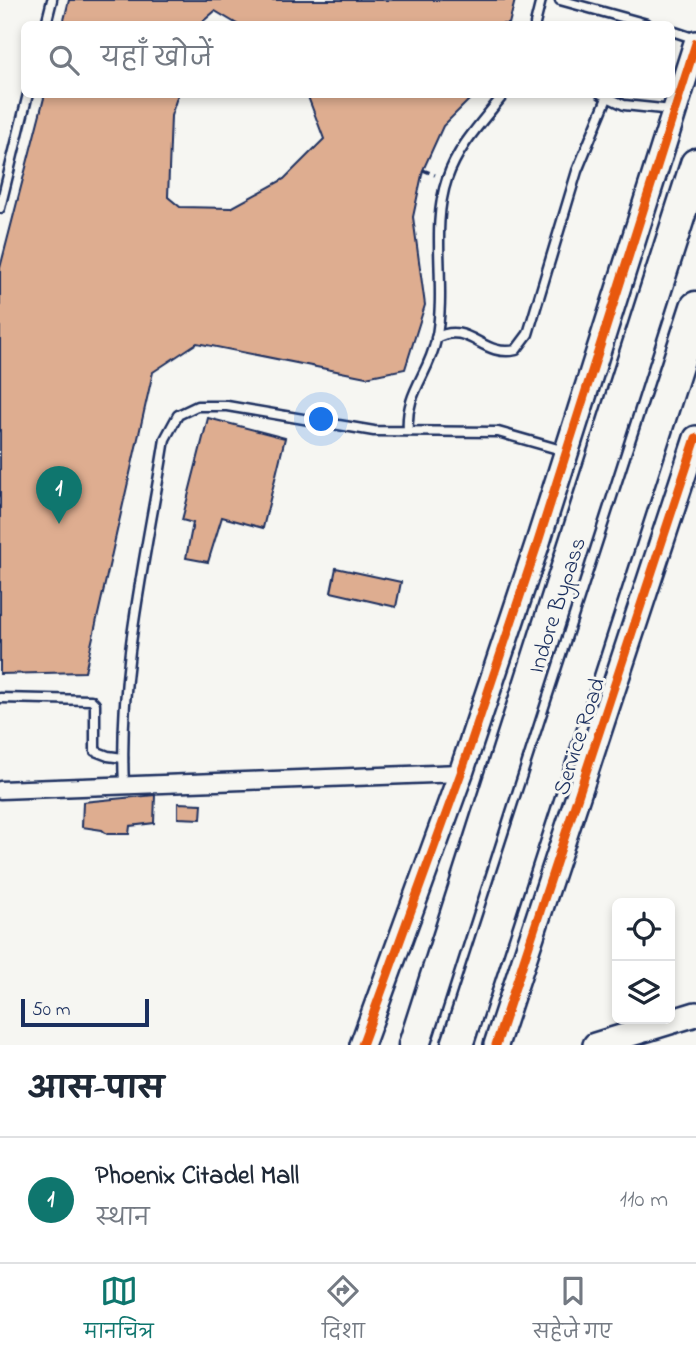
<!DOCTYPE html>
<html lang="hi">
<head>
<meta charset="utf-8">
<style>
	:root { --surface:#fff; --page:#f6f6f7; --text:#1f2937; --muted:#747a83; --line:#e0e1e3; --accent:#0f766e }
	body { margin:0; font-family:"Indie Flower","Playpen Sans Deva",sans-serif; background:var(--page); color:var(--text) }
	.controls { position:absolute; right:21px; bottom:21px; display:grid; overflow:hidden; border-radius:10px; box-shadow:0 4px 10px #0003 }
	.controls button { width:63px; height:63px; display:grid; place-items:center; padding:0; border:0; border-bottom:2px solid var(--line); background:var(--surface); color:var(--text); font:35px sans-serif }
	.scale { position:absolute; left:21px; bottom:18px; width:128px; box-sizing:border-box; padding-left:7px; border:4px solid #1b2f5e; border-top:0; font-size:19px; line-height:24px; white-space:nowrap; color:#1b2f5e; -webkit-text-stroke:5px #f6f6f2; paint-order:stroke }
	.you { position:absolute; left:322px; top:420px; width:24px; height:24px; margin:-18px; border:5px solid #fff; border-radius:50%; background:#1a73e8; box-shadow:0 0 0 10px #1a73e833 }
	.badge { display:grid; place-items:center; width:46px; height:46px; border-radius:50%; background:var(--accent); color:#fff; font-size:23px; font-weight:700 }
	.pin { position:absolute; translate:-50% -58px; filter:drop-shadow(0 2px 4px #0008) }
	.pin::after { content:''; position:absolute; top:37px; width:24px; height:21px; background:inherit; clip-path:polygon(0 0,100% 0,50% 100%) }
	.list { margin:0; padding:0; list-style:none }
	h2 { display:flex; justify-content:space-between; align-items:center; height:91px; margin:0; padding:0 28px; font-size:30px }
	h2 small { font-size:23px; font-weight:400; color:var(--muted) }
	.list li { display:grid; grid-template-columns:46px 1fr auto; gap:21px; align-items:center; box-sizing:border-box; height:126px; padding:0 28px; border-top:2px solid var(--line) }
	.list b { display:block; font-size:26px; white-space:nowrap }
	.list p { margin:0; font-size:23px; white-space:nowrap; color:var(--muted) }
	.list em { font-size:23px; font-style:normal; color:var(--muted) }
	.icon { flex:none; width:38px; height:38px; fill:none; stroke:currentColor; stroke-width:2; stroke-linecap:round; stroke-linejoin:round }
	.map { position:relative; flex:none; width:696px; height:1045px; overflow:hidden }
	.search { position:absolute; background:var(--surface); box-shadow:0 4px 10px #0003; left:21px; right:21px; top:21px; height:77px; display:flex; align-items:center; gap:18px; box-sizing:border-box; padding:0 24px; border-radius:10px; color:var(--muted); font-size:26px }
	.sheet { height:217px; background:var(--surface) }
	nav { display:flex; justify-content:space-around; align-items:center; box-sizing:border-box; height:98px; border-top:2px solid var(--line); background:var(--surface); font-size:19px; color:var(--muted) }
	nav a { display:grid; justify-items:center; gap:4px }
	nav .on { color:var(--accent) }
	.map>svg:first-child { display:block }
	.building { fill:#dead90; stroke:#1b2f5e; stroke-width:2 }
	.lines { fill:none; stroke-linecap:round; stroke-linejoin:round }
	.lane-casing { stroke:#1b2f5e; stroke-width:13 }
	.street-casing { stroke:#1b2f5e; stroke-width:21 }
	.secondary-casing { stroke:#1b2f5e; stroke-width:28 }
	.highway-casing { stroke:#1b2f5e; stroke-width:35 }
	.path { stroke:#1b2f5e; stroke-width:3.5; stroke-dasharray:7 5; stroke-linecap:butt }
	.lane { stroke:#f6f6f2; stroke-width:8 }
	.street { stroke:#f6f6f2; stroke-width:16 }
	.secondary { stroke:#f6f6f2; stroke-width:23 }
	.highway { stroke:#f6f6f2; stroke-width:30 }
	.cycleway-casing { stroke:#f6f6f2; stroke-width:13 }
	.cycleway { stroke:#e8590c; stroke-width:9 }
	.labels { text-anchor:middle; stroke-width:6; stroke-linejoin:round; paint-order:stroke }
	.street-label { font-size:23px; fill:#1b2f5e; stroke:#f6f6f2 }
</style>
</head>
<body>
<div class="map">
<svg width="696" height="1045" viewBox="0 0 696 1045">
	<rect width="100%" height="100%" fill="#f6f6f2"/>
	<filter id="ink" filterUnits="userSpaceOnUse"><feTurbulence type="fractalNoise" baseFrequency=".0143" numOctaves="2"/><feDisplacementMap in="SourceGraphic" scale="14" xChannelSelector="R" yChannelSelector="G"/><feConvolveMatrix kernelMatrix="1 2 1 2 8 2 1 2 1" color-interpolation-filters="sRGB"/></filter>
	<g filter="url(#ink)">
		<g class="building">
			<polygon points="69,0 515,0 509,24 237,24 215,11 200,24 63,24"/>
			<polygon points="45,94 178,94 171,116 168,197 180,207 231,208 284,179 324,139 307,94 475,94 443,126 423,170 413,217 425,305 405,369 366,377 197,343 153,372 85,672 0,674 0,268"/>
			<polygon points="208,418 285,438 263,528 222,517 208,562 186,558 193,523 182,520"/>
			<polygon points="336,568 401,582 396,607 331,592"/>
			<polygon points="155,795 154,823 130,826 129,834 107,834 102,830 82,827 83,802"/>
			<polygon points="178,803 202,804 201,819 178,818"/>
		</g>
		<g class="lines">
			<defs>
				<g id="lane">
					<polyline points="560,0 647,24"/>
					<polyline points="46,24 52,0"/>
					<polyline points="535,24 541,0"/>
					<polyline points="672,31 696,39"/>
					<polyline points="601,94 624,105 672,110"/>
					<polyline points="0,208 28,94"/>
					<path d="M436,338C469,320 482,358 516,350L528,334L577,171L607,98"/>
					<path d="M408,430C405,393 429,374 436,340C447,287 430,229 447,179C458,146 483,121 504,94"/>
					<polyline points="0,698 91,700 95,704 95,751 108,756 123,758"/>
					<path d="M124,785C118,669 147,553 165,439L178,415L197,406H227L374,431L498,432L565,451"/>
				</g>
				<polyline id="street" points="0,790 461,773"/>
				<g id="secondary">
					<polyline points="362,1045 461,773 537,545 696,43"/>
					<polyline points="496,1045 696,438"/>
					<polyline points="595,1045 696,1014"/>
				</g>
				<g id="highway">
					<polyline points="414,1045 696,164"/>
					<polyline points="457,1045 696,307"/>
				</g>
			</defs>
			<use href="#lane" class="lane-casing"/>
			<use href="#street" class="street-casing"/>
			<use href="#secondary" class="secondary-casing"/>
			<use href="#highway" class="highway-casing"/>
			<polyline class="path" points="423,170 435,175"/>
			<use href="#lane" class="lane"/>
			<use href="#street" class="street"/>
			<use href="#secondary" class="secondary"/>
			<use href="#highway" class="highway"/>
			<defs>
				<g id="cycleway">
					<polyline points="362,1045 461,773 537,545 696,43"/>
					<polyline points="496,1045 696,438"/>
				</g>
			</defs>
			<use href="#cycleway" class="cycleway-casing"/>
			<use href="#cycleway" class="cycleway"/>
		</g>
	</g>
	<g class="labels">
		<g class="street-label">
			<text transform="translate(556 605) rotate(-72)" y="8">Indore Bypass</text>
			<text transform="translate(578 736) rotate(-72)" y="8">Service Road</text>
		</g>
	</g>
</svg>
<div class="controls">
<button><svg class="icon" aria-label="locate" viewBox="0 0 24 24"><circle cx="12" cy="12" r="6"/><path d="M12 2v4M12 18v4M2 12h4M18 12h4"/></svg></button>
<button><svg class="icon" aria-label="layers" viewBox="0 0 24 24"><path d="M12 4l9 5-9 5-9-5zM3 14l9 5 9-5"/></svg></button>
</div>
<div class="scale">50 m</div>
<div class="you"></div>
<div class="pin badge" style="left:59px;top:524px">1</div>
<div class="search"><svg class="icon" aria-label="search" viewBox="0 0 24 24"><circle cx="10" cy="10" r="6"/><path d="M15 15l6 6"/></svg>यहाँ खोजें</div>
</div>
<section class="sheet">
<h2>आस-पास<small></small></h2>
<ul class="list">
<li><span class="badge">1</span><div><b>Phoenix Citadel Mall</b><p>स्थान</p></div><em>110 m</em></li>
</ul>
</section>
<nav>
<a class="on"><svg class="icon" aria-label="map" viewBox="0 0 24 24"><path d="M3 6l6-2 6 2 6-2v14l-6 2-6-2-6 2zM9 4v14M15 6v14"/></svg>मानचित्र</a>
<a><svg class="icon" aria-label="directions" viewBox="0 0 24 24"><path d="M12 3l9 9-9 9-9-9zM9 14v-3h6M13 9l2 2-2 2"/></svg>दिशा</a>
<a><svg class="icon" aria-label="saved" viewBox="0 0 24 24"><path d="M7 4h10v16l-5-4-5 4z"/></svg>सहेजे गए</a>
</nav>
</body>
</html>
